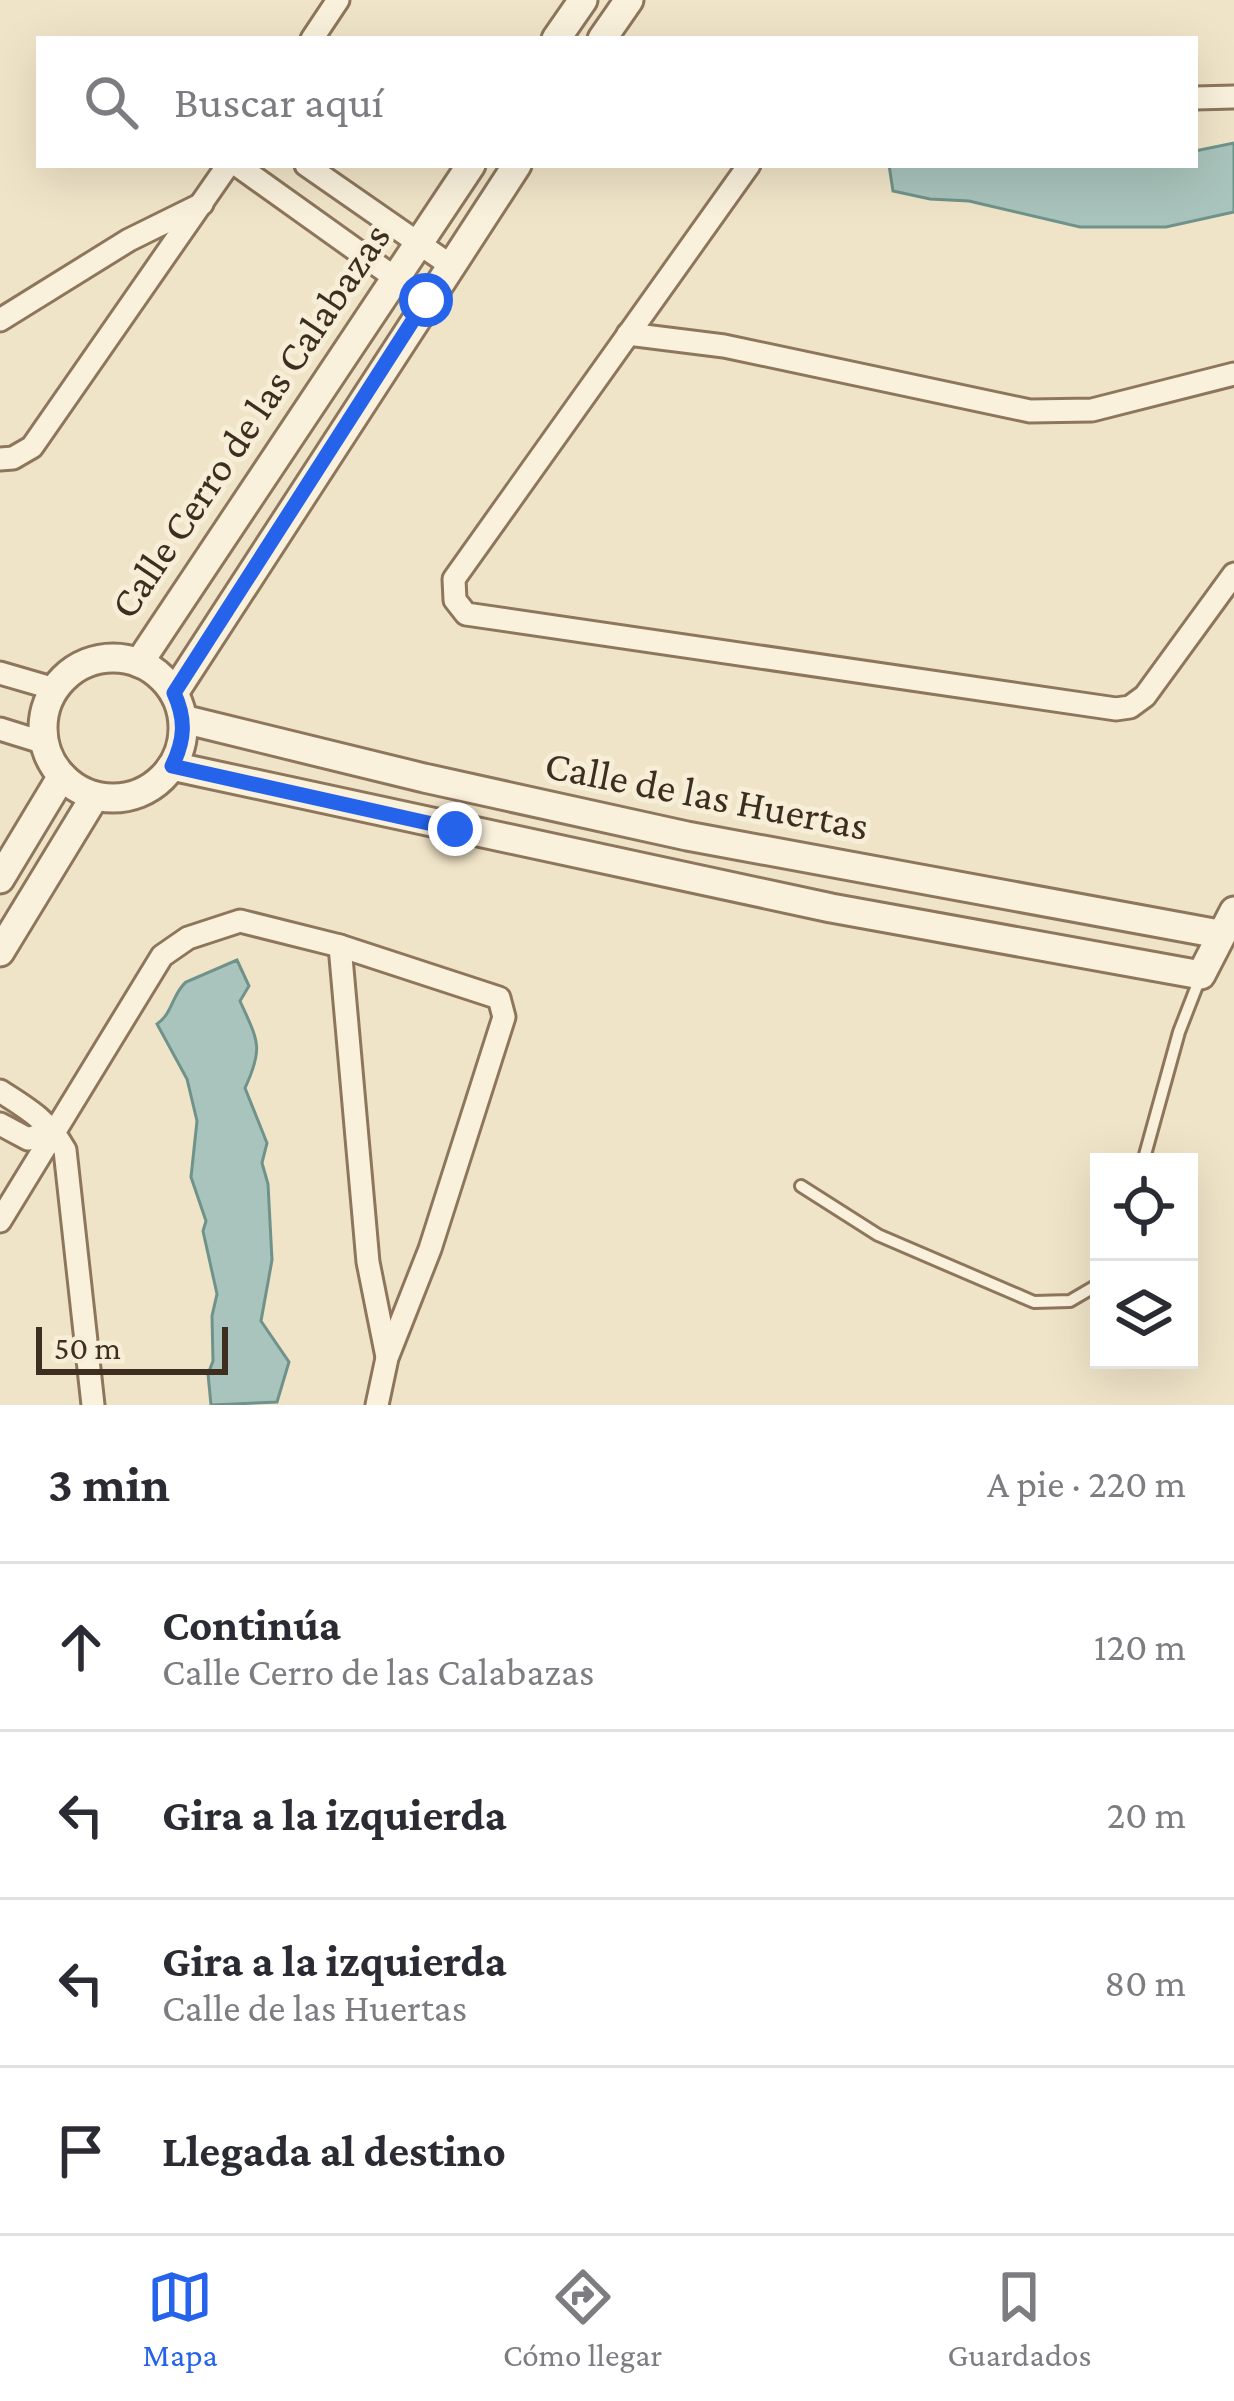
<!DOCTYPE html>
<html lang="es">
<head>
<meta charset="utf-8">
<style>
	:root { --surface:#fff; --page:#f7f7f7; --text:#2b2b33; --muted:#7c7c81; --line:#e1e1e2; --accent:#2563eb }
	body { margin:0; font-family:"Crimson Pro",serif; background:var(--page); color:var(--text) }
	.controls { position:absolute; right:36px; bottom:36px; display:grid; overflow:hidden; border-radius:0px; box-shadow:0 12px 48px #0002 }
	.controls button { width:108px; height:108px; display:grid; place-items:center; padding:0; border:0; border-bottom:3px solid var(--line); background:var(--surface); color:var(--text); font:60px sans-serif }
	.scale { position:absolute; left:36px; bottom:30px; width:192px; box-sizing:border-box; padding-left:12px; border:6px solid #3d2e20; border-top:0; font-size:33px; line-height:42px; white-space:nowrap; color:#3d2e20; -webkit-text-stroke:9px #f7eed8; paint-order:stroke }
	.stop { position:absolute; width:36px; height:36px; margin:-27px; border:9px solid #2563eb; border-radius:50%; background:#fff }
	.stop.end { background:#2563eb; border-color:#fff; box-shadow:0 3px 12px #0008 }
	.list { margin:0; padding:0; list-style:none }
	h2 { display:flex; justify-content:space-between; align-items:center; height:156px; margin:0; padding:0 48px; font-size:51px }
	h2 small { font-size:39px; font-weight:400; color:var(--muted) }
	.list li { display:grid; grid-template-columns:78px 1fr auto; gap:36px; align-items:center; box-sizing:border-box; height:168px; padding:0 48px; border-top:3px solid var(--line) }
	.list b { display:block; font-size:45px; white-space:nowrap }
	.list p { margin:0; font-size:39px; white-space:nowrap; color:var(--muted) }
	.list em { font-size:39px; font-style:normal; color:var(--muted) }
	.icon { flex:none; width:66px; height:66px; fill:none; stroke:currentColor; stroke-width:2; stroke-linecap:round; stroke-linejoin:round }
	.map { position:relative; flex:none; width:1234px; height:1405px; overflow:hidden }
	.search { position:absolute; background:var(--surface); box-shadow:0 12px 48px #0002; left:36px; right:36px; top:36px; height:132px; display:flex; align-items:center; gap:30px; box-sizing:border-box; padding:0 42px; border-radius:0px; color:var(--muted); font-size:45px }
	.sheet { height:828px; background:var(--surface) }
	nav { display:flex; justify-content:space-around; align-items:center; box-sizing:border-box; height:168px; border-top:3px solid var(--line); background:var(--surface); font-size:33px; color:var(--muted) }
	nav a { display:grid; justify-items:center; gap:6px }
	nav .on { color:var(--accent) }
	.map>svg:first-child { display:block }
	.water { fill:#a9c4bc; stroke:#6f938a; stroke-width:3 }
	.lines { fill:none; stroke-linecap:round; stroke-linejoin:round }
	.service-casing { stroke:#8d765c; stroke-width:16 }
	.minor-casing { stroke:#8d765c; stroke-width:27 }
	.tertiary-casing { stroke:#8d765c; stroke-width:33 }
	.service { stroke:#faf1dc; stroke-width:10 }
	.minor { stroke:#faf1dc; stroke-width:21 }
	.tertiary { stroke:#faf1dc; stroke-width:27 }
	.route { stroke:#2563eb; stroke-width:15 }
	.labels { text-anchor:middle; stroke-width:10; stroke-linejoin:round; paint-order:stroke }
	.street-label { font-size:42px; fill:#3d2e20; stroke:#f7eed8 }
</style>
</head>
<body>
<div class="map">
<svg width="1234" height="1405" viewBox="0 0 1234 1405">
	<rect width="100%" height="100%" fill="#f0e4c8"/>
	<g class="water">
		<polygon points="1234,143 1234,212 1166,227 1080,227 969,201 930,199 893,191 889,165 1195,165 1195,151"/>
		<path d="M237,960L249,986L240,1001C258,1041 264,1047 245,1088L267,1143L262,1163L268,1184L272,1260L261,1321L289,1362L277,1402L211,1405L208,1374L213,1361L212,1316L217,1294L203,1231L206,1221L191,1177L197,1121L187,1079L157,1024C173,1013 172,994 186,982Z"/>
	</g>
	<g class="lines">
		<defs>
			<g id="service">
				<polyline points="1143,1162 1179,1032 1200,978"/>
				<polyline points="801,1186 878,1235 1034,1302 1070,1301 1099,1284"/>
			</g>
			<g id="minor">
				<polyline points="312,39 338,0"/>
				<polyline points="1195,98 1234,97"/>
				<polyline points="237,165 426,300"/>
				<polyline points="306,165 450,265"/>
				<polyline points="749,165 454,579 455,600 466,614 1116,709 1130,707 1145,696 1234,574"/>
				<polyline points="0,320 129,240 202,204"/>
				<polyline points="628,334 724,346 1030,411 1092,410 1234,374"/>
				<polyline points="0,459 13,458 32,447 228,165"/>
				<polyline points="0,673 55,689"/>
				<polyline points="0,729 45,743"/>
				<polyline points="340,946 368,1262 387,1357"/>
				<path d="M0,1091C27,1108 49,1121 65,1150L93,1405"/>
				<polyline points="0,1124 28,1139 54,1130"/>
				<polyline points="0,1221 162,956 188,938 240,921 340,946 499,998 504,1017 430,1249 387,1358 377,1405"/>
			</g>
			<g id="tertiary">
				<polyline points="556,39 583,0"/>
				<polyline points="602,39 629,0"/>
				<circle cx="113" cy="728" r="70"/>
				<polyline points="139,663 471,165"/>
				<polyline points="174,693 517,165"/>
				<polyline points="183,719 424,778 687,836 1219,934"/>
				<polyline points="172,766 831,908 1201,975 1234,911"/>
				<polyline points="0,879 62,776"/>
				<polyline points="0,952 95,796"/>
			</g>
		</defs>
		<use href="#service" class="service-casing"/>
		<use href="#minor" class="minor-casing"/>
		<use href="#tertiary" class="tertiary-casing"/>
		<use href="#service" class="service"/>
		<use href="#minor" class="minor"/>
		<use href="#tertiary" class="tertiary"/>
	</g>
	<g class="lines">
		<path class="route" d="M426,300L174,693C186,719 185,740 172,766L455,829"/>
	</g>
	<g class="labels">
		<g class="street-label">
			<text transform="translate(249 420) rotate(-56)" y="15">Calle Cerro de las Calabazas</text>
			<text transform="translate(707 794) rotate(11)" y="15">Calle de las Huertas</text>
		</g>
	</g>
</svg>
<div class="controls">
<button><svg class="icon" aria-label="locate" viewBox="0 0 24 24"><circle cx="12" cy="12" r="6"/><path d="M12 2v4M12 18v4M2 12h4M18 12h4"/></svg></button>
<button><svg class="icon" aria-label="layers" viewBox="0 0 24 24"><path d="M12 4l9 5-9 5-9-5zM3 14l9 5 9-5"/></svg></button>
</div>
<div class="scale">50 m</div>
<div class="stop" style="left:426px;top:300px"></div>
<div class="stop end" style="left:455px;top:829px"></div>
<div class="search"><svg class="icon" aria-label="search" viewBox="0 0 24 24"><circle cx="10" cy="10" r="6"/><path d="M15 15l6 6"/></svg>Buscar aquí</div>
</div>
<section class="sheet">
<h2>3 min<small>A pie · 220 m</small></h2>
<ul class="list">
<li><svg class="icon" aria-label="ahead" viewBox="0 0 24 24"><path d="M12 20V5M6 11l6-6 6 6"/></svg><div><b>Continúa</b><p>Calle Cerro de las Calabazas</p></div><em>120 m</em></li>
<li><svg class="icon" aria-label="left" viewBox="0 0 24 24"><path d="M17 20v-9H6M10 6l-5 5 5 5"/></svg><div><b>Gira a la izquierda</b></div><em>20 m</em></li>
<li><svg class="icon" aria-label="left" viewBox="0 0 24 24"><path d="M17 20v-9H6M10 6l-5 5 5 5"/></svg><div><b>Gira a la izquierda</b><p>Calle de las Huertas</p></div><em>80 m</em></li>
<li><svg class="icon" aria-label="arrive" viewBox="0 0 24 24"><path d="M6 21V4h12l-3 4 3 4H6"/></svg><div><b>Llegada al destino</b></div></li>
</ul>
</section>
<nav>
<a class="on"><svg class="icon" aria-label="map" viewBox="0 0 24 24"><path d="M3 6l6-2 6 2 6-2v14l-6 2-6-2-6 2zM9 4v14M15 6v14"/></svg>Mapa</a>
<a><svg class="icon" aria-label="directions" viewBox="0 0 24 24"><path d="M12 3l9 9-9 9-9-9zM9 14v-3h6M13 9l2 2-2 2"/></svg>Cómo llegar</a>
<a><svg class="icon" aria-label="saved" viewBox="0 0 24 24"><path d="M7 4h10v16l-5-4-5 4z"/></svg>Guardados</a>
</nav>
</body>
</html>
